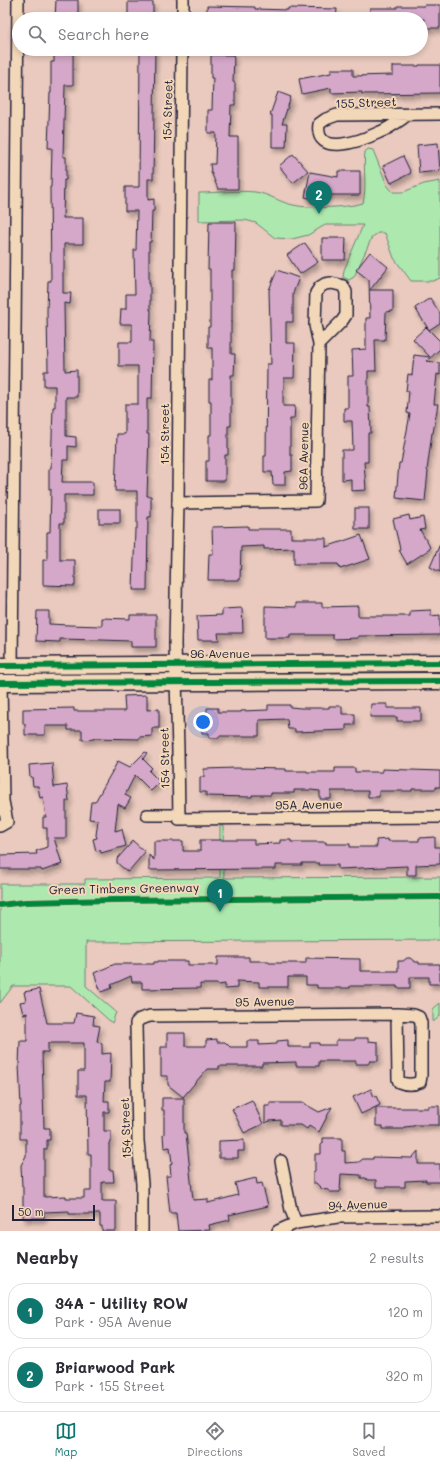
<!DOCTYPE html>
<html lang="en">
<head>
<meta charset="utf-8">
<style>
	:root { --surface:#fff; --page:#f2f2f3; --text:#2b2b33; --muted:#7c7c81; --line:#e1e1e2; --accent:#0f766e }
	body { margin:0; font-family:Mali,sans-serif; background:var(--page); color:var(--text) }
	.scale { position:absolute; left:12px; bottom:10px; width:83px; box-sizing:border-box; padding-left:4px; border:2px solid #22223b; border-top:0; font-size:11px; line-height:14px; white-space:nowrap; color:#22223b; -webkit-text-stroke:3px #f3d7b9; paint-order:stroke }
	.you { position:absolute; left:203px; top:722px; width:14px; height:14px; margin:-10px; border:3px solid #fff; border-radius:50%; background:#1a73e8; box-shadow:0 0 0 6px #1a73e833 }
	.badge { display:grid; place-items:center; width:26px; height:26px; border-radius:50%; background:var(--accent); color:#fff; font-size:13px; font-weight:700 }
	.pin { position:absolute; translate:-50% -33px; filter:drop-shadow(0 1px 2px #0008) }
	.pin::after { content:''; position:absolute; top:21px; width:14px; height:12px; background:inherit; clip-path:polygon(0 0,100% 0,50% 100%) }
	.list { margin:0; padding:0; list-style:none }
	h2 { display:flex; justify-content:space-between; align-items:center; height:52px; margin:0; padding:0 16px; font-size:17px }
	h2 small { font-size:13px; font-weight:400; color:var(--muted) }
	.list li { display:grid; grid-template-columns:26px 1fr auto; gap:12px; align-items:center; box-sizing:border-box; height:56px; margin:0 8px 8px; padding:0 8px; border:1px solid var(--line); border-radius:16px }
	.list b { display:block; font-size:15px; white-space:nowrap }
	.list p { margin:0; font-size:13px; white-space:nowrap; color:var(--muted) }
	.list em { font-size:13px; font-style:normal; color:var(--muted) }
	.icon { flex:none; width:22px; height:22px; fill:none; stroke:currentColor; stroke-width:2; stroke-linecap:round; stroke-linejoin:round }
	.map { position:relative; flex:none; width:440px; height:1231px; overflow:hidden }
	.search { position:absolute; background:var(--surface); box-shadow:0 2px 6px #0003; left:12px; right:12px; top:12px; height:44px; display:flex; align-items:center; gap:10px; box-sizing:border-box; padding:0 14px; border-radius:22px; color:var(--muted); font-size:15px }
	.sheet { height:180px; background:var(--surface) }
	nav { display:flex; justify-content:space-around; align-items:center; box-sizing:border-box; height:56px; border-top:1px solid var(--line); background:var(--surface); font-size:11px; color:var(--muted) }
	nav a { display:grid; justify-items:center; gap:2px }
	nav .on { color:var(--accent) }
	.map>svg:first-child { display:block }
	.green { fill:#ade9ae; stroke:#688674 }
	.building { fill:#d5a7c8; stroke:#22223b; fill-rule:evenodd; filter:url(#shadow) }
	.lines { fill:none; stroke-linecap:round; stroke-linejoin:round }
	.street-casing { stroke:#22223b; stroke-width:14 }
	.secondary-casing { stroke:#22223b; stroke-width:19 }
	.street { stroke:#f3d7b9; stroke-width:11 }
	.secondary { stroke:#f3d7b9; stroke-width:16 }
	.cycleway-casing { stroke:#f3d7b9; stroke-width:8 }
	.cycleway { stroke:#00873e; stroke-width:6 }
	.labels { text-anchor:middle; stroke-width:4; stroke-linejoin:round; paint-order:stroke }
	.street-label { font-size:12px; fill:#22223b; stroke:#f3d7b9 }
</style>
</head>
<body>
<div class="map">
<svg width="440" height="1231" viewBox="0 0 440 1231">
	<defs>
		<filter id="shadow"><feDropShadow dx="2.5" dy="4.5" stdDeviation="2" flood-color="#0004"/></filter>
	</defs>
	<rect width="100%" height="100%" fill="#eac9be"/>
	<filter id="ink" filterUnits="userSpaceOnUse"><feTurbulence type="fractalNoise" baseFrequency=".025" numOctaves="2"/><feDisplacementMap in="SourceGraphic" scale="8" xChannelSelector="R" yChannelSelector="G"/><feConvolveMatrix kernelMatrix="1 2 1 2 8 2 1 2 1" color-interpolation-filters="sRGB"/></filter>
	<g filter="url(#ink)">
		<g class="green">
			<path d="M368,149L373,150L387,185L393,192H403L424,184L440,181V278L433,281H411L394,258L385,233H378L372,237L354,277L349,280L343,277L344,270L363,225H325L308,235L292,239L275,238L256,223L245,220L199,221V193C217,193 237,190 255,192C269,194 279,202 293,205C310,209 346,208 363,203C367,186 363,169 365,152Z"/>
			<polygon points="220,826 223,826 224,878 440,877 440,940 86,942 86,986 116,1012 112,1023 71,986 13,986 0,1003 0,884 85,884 85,879 220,878"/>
			<polygon points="440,1003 440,1016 433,1022 433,1009"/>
		</g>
		<g class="building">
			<polygon points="56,0 78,0 78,19 55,19"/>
			<rect x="128" y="2" width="25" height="15"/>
			<polygon points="424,5 440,5 440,28 423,28 424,19 370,19 370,8 397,8 397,6 424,6"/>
			<polygon points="207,6 255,7 255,9 288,10 288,8 337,9 336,19 207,19"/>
			<polygon points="54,49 73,49 73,85 65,85 63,157 66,157 66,180 64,180 63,218 83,218 83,244 64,244 64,270 63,270 63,293 71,293 70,304 64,303 65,371 77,370 77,397 66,397 66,436 76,437 76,447 68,446 68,460 63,460 62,482 93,482 93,495 64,495 64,523 60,523 60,560 75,560 75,586 43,585 43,560 47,560 47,532 50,532 51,489 49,489 49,468 51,468 53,407 55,407 55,386 44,386 44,371 48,371 47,311 48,281 51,281 50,187 51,187 52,148 48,148 50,93 51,93 51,62 54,62"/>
			<polygon points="140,49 155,49 153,179 148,179 148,200 154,199 154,211 152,211 151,242 149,242 149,283 150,283 150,310 151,310 150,342 153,342 152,398 147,398 147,434 149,434 147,496 151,496 151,517 148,517 147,590 133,590 135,529 137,529 137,491 115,491 116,466 117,434 125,434 125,404 138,404 138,366 119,366 119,342 132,342 132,324 120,324 121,309 126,309 126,294 135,294 134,250 136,250 137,211 125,211 125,187 139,187"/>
			<polygon points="211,55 234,55 233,82 235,83 235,105 231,105 230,137 238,137 238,189 218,189 211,172 210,164 215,164 216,133 208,133 208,110 212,110 213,78 211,78"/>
			<polygon points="419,65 440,65 440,93 362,94 362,92 331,93 331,88 302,94 299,79 331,73 331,69 353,69 353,76 393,75 393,66 419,66"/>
			<polygon points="278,92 291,97 282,124 287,124 286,147 272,147 272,115 270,115"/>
			<polygon points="438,143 440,171 419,173 417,145"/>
			<polygon points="293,154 308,171 293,183 279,166"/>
			<polygon points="403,156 411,173 391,183 383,166"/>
			<polygon points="338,171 360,171 360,195 329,195 323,193 322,201 305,197 310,172 338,177"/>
			<polygon points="209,222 236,222 235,270 232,270 232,322 231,322 231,354 235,354 234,375 231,375 231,426 228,426 228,455 225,455 225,481 206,481 206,461 209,461 209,435 211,435 211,401 209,401 209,380 212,380 212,348 208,348 208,327 210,327 210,269 208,269"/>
			<polygon points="322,238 346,238 345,260 322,260"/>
			<polygon points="305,243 318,262 300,274 287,255"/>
			<polygon points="370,252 388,267 370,290 393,290 393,311 386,312 385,340 375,340 376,371 368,371 368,407 370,407 371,433 368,433 368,462 364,462 366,490 351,491 351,479 342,480 342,450 353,450 352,421 344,421 344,408 348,408 348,376 353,376 352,350 366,349 366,318 370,318 369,280 356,270"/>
			<polygon points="277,270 299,278 293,293 293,322 286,322 286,343 295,343 294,378 284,378 284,389 283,389 283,406 295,406 294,419 290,419 290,455 292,455 292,471 285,472 285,485 273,485 272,472 264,472 264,456 266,456 267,364 271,364 269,290"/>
			<polygon points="430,298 440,313 440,323 429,330 415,308"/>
			<polygon points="426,327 440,341 440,349 427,361 440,363 440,375 437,374 434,404 438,404 433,433 432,433 427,470 428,471 425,501 396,498 399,463 401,463 410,414 407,413 409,391 406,391 408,374 412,375 414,355 430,357 413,339"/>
			<rect x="355" y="508" width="14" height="21"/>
			<rect x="99" y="509" width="21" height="14"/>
			<polygon points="409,515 410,520 423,517 425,529 420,530 429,545 430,549 407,564 399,550 400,549 393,519"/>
			<polygon points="248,526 248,529 291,529 291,538 326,538 326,547 361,535 370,559 340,569 338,564 294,564 294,548 264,549 264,546 241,547 240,580 208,580 209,554 213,554 212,527"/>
			<polygon points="440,544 440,572 430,567"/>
			<polygon points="296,603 322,603 322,607 358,606 358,616 410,616 410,611 431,610 431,616 440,615 440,635 358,636 358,638 333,639 333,635 290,635 290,638 265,638 265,606 296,607"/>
			<polygon points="242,608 243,633 218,633 219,640 198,640 197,616 222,615 222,609"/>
			<polygon points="37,611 49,611 49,624 69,625 102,626 102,618 130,619 130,615 156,615 156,647 131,647 131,641 101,640 60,639 60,642 36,641"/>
			<polygon points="147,695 147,710 159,709 159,728 152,728 152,736 139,737 139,739 94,738 94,739 82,740 82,730 68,730 68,726 45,726 45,735 25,735 25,724 23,724 23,709 74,708 74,711 125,711 124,696"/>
			<polygon points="371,704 387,704 387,708 421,708 421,721 397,721 397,717 370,717"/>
			<polygon points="268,705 290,705 290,707 301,708 329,708 329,706 342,706 342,714 355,714 355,725 346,725 346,730 295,732 295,729 288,729 287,719 259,720 259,736 219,736 219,738 209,738 209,733 202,733 202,714 207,713 207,708 218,708 218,712 241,712 241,711 268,710"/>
			<polygon points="145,752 147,753 143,759 152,768 149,771 160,782 151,791 135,775 125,795 131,798 125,808 118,804 115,831 122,829 126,846 101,853 100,850 96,851 93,839 97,838 96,835 98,820 89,819 91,802 95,802 118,761 130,767"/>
			<polygon points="52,763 54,787 67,785 69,801 66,801 66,838 54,838 62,864 42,871 41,869 0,869 0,855 37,854 36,851 47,847 47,828 43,828 43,817 46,817 43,797 40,798 38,786 33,786 32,777 30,777 29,765"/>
			<polygon points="236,768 286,769 286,771 307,771 307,772 335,772 335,768 355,768 355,772 382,772 382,769 440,771 440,787 436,787 436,789 412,789 412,791 379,791 379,797 368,797 368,791 331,791 331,799 320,799 320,791 311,790 294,790 294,793 271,793 271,795 252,795 252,797 206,796 206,792 200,792 200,777 204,777 204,769"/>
			<polygon points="435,837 435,847 440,847 440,864 416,865 416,875 407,875 407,866 338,869 338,865 319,865 319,863 302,863 302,865 276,865 276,869 149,870 149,855 154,860 154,841 183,841 183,851 200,851 200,840 254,840 254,844 280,843 280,840 291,840 291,842 326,842 326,844 350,844 350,847 377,847 376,840 388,839 388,841 419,841 419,838"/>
			<polygon points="133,841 145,852 128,872 117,863 117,859"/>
			<polygon points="218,957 249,957 249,961 269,961 269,963 306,963 306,958 360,959 360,971 398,971 398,961 403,961 407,958 410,958 415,962 419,962 419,964 440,964 440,984 429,984 429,977 410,977 410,988 397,988 397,986 350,986 350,988 317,988 317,985 306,985 306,977 288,977 288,987 259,987 259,982 237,981 237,988 225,989 225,984 218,985 218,984 200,984 200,988 142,989 142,982 132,982 131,976 111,985 112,988 101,992 94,973 115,964 154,964 154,962 158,962 158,961 188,961 188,965 218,965"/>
			<path d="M39,989L47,1023H74L76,1013L94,1016L93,1025L100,1026L97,1041L102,1044V1054L111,1053L110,1082H105L104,1101H109V1112H104V1131H111V1143H109V1170H113L114,1182H102V1201H116V1231H102V1226H100V1214H69V1211L44,1212V1218H23V1186H22L21,1165L26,1156V1139H20V1106H21L19,1065L20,1041H27V1013L23,1014L20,1002L26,1001L24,992ZM48,1043H84V1071H78V1095H87L88,1154H91V1191H84V1198H66V1196L44,1197V1149H47V1140H50V1128H44L42,1052H48Z"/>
			<polygon points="167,1033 185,1033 185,1046 206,1046 206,1040 217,1039 217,1042 225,1042 230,1047 247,1047 247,1041 259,1041 259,1045 277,1044 277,1041 288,1040 288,1047 310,1047 310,1043 319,1043 319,1045 336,1045 336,1040 355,1040 355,1038 368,1038 368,1041 378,1042 378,1061 370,1061 368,1064 356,1064 356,1061 319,1061 319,1066 296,1066 296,1062 262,1063 262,1066 219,1066 219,1069 207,1069 183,1097 168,1085 168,1076 161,1076 161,1047 167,1047"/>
			<polygon points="371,1089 374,1097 376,1096 380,1105 361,1114 353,1097"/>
			<polygon points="162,1098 184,1098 184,1133 186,1133 193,1200 208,1199 208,1203 238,1195 235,1183 256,1178 257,1184 262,1183 268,1206 229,1215 230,1220 209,1225 210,1230 178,1231 176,1213 170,1213 166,1176 171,1176 170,1165 172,1163 170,1147 164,1148 163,1135 164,1135 164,1110 162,1110"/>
			<polygon points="252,1100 263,1124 244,1133 232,1109"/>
			<polygon points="270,1103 303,1103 319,1112 332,1107 319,1132 309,1126 307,1129 301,1125 281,1125 281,1120 270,1121 265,1123 265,1106 270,1106"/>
			<polygon points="428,1106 439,1106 439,1125 414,1125 414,1126 404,1127 404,1129 383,1129 383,1126 376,1126 376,1108 428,1108"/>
			<polygon points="323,1138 342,1138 342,1151 345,1151 345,1163 359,1162 363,1159 373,1159 373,1157 412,1158 418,1151 418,1164 440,1164 440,1182 426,1182 426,1180 405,1181 405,1187 376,1187 376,1180 367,1180 366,1178 361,1178 361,1175 341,1174 340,1192 330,1192 328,1190 322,1189 316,1183 313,1183 313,1172 315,1171 315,1154 321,1154 321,1145 323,1143"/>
			<polygon points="244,1140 244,1151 238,1151 238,1158 219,1158 219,1141"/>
		</g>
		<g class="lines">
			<defs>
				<g id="street">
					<polyline points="183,19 183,0"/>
					<polyline points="182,49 178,503 175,644 178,750 179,819 440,817"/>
					<path d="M409,114C400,120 390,128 380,132C363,140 314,159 319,124L326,119L337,115L440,114"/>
					<polyline points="178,503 316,501 319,344 315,325 316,293 320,287 325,284 331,283 340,285 343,286 346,292 346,315 342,321 319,344"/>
					<polyline points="12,666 18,0"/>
					<polyline points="147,815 179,815"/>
					<polyline points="0,826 7,822 3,801 1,683"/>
					<polyline points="281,1161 291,1210 296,1223"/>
					<path d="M142,1231V1184L138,1141L136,1023L140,1019L150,1016L397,1014L398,1079L399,1082C406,1085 413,1085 420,1082L421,1076V1023L419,1017L414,1015L397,1014"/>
					<polyline points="278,1231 296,1223 338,1217 440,1216"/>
				</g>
				<g id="secondary">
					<polyline points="0,666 440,663"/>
					<polyline points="0,683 440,681"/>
				</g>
			</defs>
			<use href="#street" class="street-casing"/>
			<use href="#secondary" class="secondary-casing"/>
			<use href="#street" class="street"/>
			<use href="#secondary" class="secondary"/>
			<defs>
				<g id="cycleway">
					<polyline points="0,666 440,663"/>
					<polyline points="0,683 440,681"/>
					<polyline points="0,905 25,902 114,900 440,897"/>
				</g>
			</defs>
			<use href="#cycleway" class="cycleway-casing"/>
			<use href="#cycleway" class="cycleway"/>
		</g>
	</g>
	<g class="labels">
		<g class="street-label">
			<text transform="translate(366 103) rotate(-2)" y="4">155 Street</text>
			<text transform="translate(168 110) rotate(-89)" y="4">154 Street</text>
			<text transform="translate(165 434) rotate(-90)" y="4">154 Street</text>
			<text transform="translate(304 456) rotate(-89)" y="4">96A Avenue</text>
			<text x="220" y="658">96 Avenue</text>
			<text transform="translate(165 758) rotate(-91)" y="4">154 Street</text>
			<text transform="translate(309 805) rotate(-1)" y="4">95A Avenue</text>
			<text transform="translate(124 889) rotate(-1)" y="4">Green Timbers Greenway</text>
			<text transform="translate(265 1002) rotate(-1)" y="4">95 Avenue</text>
			<text transform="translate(126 1128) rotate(-92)" y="4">154 Street</text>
			<text transform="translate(358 1205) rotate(-2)" y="4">94 Avenue</text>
		</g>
	</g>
</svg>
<div class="scale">50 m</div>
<div class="you"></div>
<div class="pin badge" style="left:220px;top:912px">1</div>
<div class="pin badge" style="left:319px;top:214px">2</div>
<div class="search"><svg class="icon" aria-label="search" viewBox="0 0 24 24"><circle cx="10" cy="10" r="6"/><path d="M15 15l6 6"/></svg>Search here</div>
</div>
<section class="sheet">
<h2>Nearby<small>2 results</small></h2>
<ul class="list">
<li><span class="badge">1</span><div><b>34A - Utility ROW</b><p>Park · 95A Avenue</p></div><em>120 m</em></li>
<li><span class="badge">2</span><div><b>Briarwood Park</b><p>Park · 155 Street</p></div><em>320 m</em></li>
</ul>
</section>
<nav>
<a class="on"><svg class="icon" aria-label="map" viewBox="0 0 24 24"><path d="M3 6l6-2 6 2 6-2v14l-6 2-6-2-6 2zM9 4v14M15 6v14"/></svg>Map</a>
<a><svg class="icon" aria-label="directions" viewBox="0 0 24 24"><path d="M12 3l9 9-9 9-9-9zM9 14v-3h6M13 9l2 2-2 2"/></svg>Directions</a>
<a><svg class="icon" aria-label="saved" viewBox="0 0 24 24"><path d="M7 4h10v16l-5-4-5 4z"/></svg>Saved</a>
</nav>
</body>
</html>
